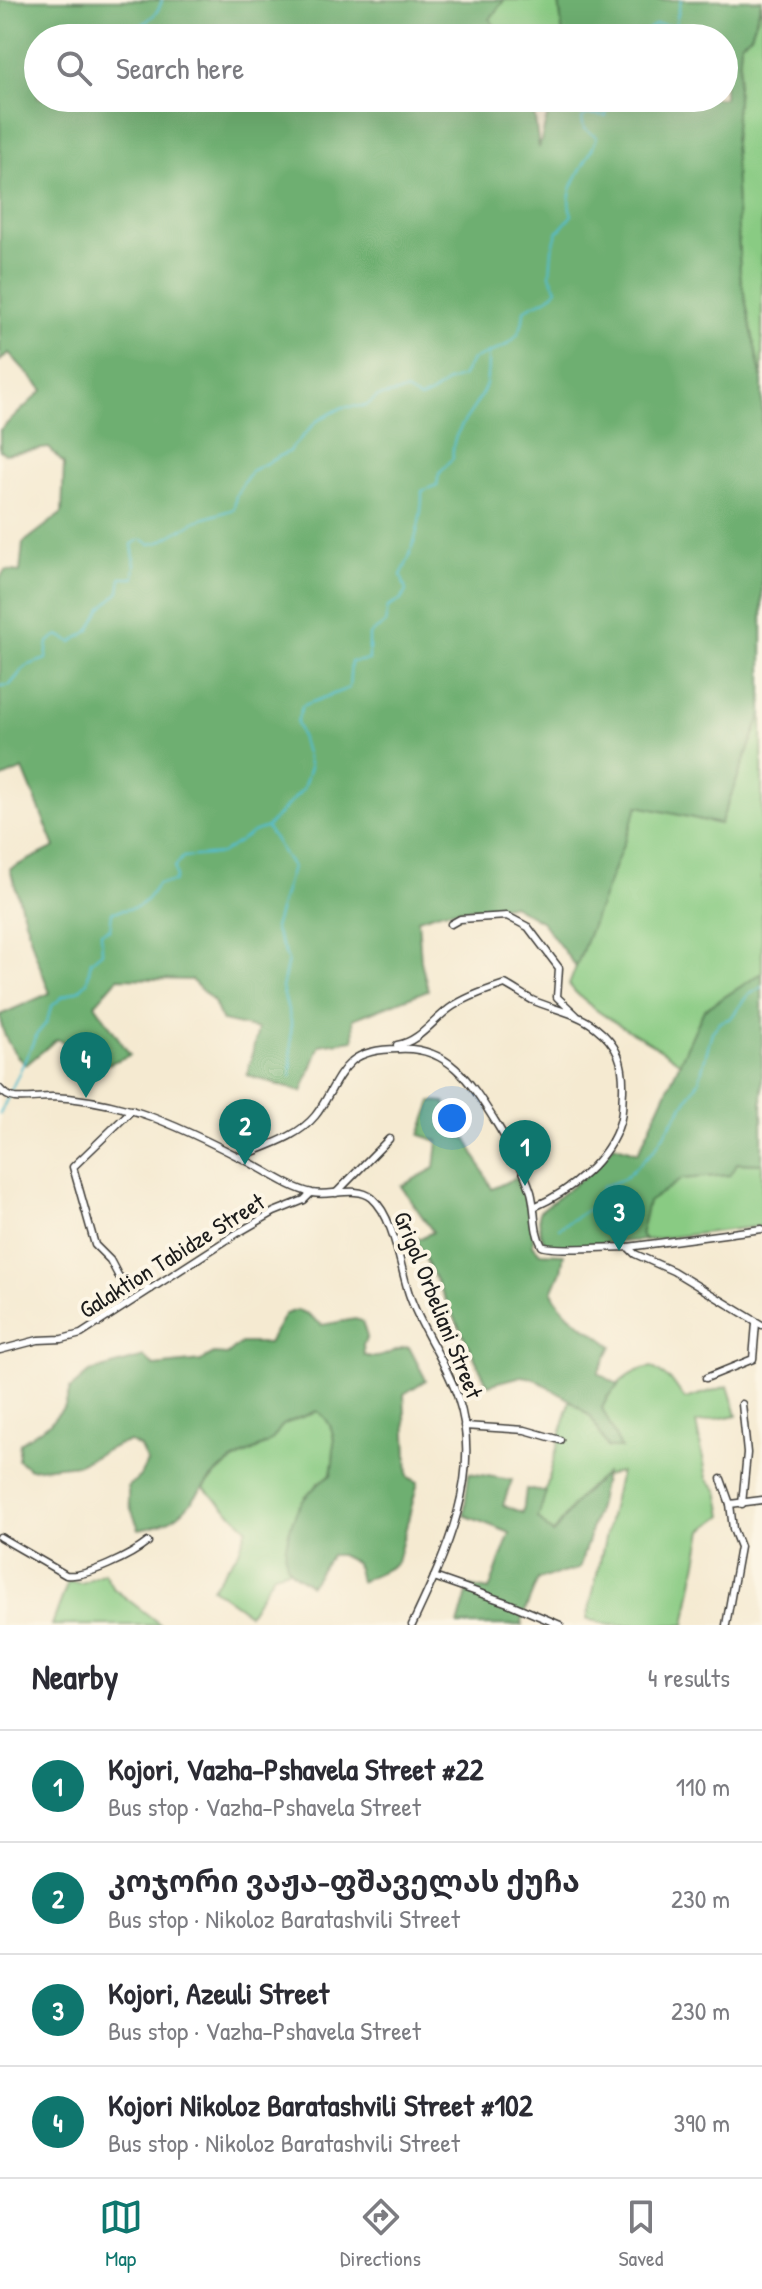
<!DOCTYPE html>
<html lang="en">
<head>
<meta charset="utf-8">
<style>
	:root { --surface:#fff; --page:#f7f7f7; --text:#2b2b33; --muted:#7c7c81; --line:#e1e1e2; --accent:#0f766e }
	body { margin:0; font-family:"Patrick Hand","Noto Sans Georgian",sans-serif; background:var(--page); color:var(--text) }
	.you { position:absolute; left:452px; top:1118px; width:28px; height:28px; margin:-20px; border:6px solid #fff; border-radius:50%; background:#1a73e8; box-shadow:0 0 0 12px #1a73e833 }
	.badge { display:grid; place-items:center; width:52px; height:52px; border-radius:50%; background:var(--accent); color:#fff; font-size:26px; font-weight:700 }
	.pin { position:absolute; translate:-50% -66px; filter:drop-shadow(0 2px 4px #0008) }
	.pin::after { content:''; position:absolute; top:42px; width:28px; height:24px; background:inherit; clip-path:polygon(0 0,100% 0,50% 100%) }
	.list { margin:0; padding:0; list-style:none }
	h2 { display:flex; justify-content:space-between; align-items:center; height:104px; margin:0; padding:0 32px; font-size:34px }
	h2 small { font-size:26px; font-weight:400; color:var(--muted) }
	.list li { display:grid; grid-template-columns:52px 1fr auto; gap:24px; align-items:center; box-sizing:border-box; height:112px; padding:0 32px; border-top:2px solid var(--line) }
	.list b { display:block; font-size:30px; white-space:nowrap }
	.list p { margin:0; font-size:26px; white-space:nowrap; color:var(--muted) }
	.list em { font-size:26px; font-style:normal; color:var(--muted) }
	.icon { flex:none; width:44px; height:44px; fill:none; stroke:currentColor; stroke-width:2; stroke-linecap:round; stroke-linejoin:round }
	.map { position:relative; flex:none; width:762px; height:1625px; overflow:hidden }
	.search { position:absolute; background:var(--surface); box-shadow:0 8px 32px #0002; left:24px; right:24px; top:24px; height:88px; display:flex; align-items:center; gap:20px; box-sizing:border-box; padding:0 28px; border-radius:44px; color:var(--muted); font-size:30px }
	.sheet { height:552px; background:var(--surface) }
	nav { display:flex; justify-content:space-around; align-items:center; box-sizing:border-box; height:112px; border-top:2px solid var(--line); background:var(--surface); font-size:22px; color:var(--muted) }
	nav a { display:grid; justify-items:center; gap:4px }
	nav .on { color:var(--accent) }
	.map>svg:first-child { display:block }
	.green { fill:#89cb83; stroke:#527450; stroke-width:2 }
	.forest { fill:#6eaf71; stroke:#456646; stroke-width:2 }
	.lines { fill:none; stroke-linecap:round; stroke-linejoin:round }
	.stream { stroke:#53bdcf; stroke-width:2 }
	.minor-casing { stroke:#3d3b37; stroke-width:9 }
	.minor { stroke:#fff; stroke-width:6 }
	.labels { text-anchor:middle; stroke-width:8; stroke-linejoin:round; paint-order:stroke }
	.street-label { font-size:24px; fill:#1c1c1c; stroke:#fcf5e5 }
</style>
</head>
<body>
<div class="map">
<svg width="762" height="1625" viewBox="0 0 762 1625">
	<rect width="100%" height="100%" fill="#fcf5e5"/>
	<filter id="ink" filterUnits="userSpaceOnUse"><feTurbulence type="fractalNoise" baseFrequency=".0125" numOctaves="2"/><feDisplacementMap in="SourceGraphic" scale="16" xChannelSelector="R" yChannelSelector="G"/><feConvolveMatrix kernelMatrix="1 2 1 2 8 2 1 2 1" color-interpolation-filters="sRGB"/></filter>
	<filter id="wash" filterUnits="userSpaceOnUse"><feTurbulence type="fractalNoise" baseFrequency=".006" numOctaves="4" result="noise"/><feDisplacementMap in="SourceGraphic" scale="32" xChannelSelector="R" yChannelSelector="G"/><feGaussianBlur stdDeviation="1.8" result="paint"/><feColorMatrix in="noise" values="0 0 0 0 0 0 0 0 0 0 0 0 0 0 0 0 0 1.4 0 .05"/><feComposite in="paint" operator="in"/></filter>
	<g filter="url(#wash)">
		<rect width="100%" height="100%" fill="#f5ead1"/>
		<g class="green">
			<polygon points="504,0 559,0 563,38 502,38 490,19"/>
			<polygon points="762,4 762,381 740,274 734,143 741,42 751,35"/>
			<path d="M762,714V973L704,1010L680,1063C645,1035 599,1021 569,985L638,805L720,824Z"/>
			<polygon points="737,1163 762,1164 762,1226 646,1240 640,1235 648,1201 682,1178 730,1175"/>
			<path d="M652,1367L672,1381L685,1399L728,1386L737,1415L696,1423L707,1478L718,1491L723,1515L703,1530L685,1625H610L587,1619L620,1472C589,1476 570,1509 553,1534L538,1518L570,1400L591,1417L608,1447L620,1448L602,1408C612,1386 629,1370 652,1367Z"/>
			<path d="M317,1411C339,1425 335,1452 331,1475L318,1483L285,1555L289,1570L274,1574L249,1614L212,1588L239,1551L247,1528L204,1488C220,1466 242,1456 265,1445C275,1440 275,1433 282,1426C287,1422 309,1415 317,1411Z"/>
			<polygon points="104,1573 113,1588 161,1625 52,1625 68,1582 82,1583"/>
		</g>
		<g class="forest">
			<path d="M0,0H504L490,19L502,38H38V98H532L539,148L552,98H724V38H563L559,0H762L751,35L741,42L734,143L740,274L762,381V714L720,824L638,806L576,967L542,922L512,905L443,911L418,919L421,961L428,990L353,1019L354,1040L320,1045L302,1092L247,1075L258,1029L222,1021L214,1002L191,980L118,978L95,1004L130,1055L106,1065L57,1039L26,1065C12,1053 1,1034 0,1015L50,993L35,953L10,869L55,847L23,769L0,779V578L5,570L20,572L23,543L62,513L64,464L49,448L5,454L0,450V430L43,390L9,353L0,361Z"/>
			<polygon points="762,973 762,1164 737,1163 730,1175 682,1179 648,1202 640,1235 646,1240 554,1247 545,1243 540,1233 539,1212 595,1168 614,1145 638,1153 704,1010"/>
			<path d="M432,1101L445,1102L453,1135L467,1139L492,1189L521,1175L533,1217V1245L540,1253L564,1254L561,1271L552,1292C563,1317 591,1329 612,1346L598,1373L619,1385L608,1396L602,1408L621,1448H608L591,1417L570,1400L533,1378L522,1376L488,1385L416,1240L433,1232L401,1186L435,1168L438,1141L420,1135Z"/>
			<path d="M297,1310L308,1314L322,1325L355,1319L362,1321L367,1337L363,1345L364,1355C382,1363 392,1347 409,1347L426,1380L404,1394L408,1477L418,1482L397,1562C386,1572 373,1574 360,1582L356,1563L340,1555H331L310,1585C305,1580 295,1576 290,1570C285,1564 285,1554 286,1546C292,1513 302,1494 331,1475C335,1452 339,1425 317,1411C309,1415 288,1421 282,1426C276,1432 275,1440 266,1444C251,1452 236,1457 222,1468C188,1496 193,1521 139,1529L128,1501V1487L140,1476L147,1462L140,1447L130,1442L117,1445L79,1464L30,1469L18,1460L20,1443L50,1423L65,1406L70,1389L90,1372L144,1357L154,1366L201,1361L214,1354L227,1355L241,1343H268L285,1314Z"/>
			<polygon points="469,1473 512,1480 503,1505 523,1513 526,1489 546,1492 538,1518 553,1534 577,1500 605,1474 598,1507 579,1569 538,1579 523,1616 522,1625 458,1625 469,1586 489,1590 510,1533 464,1515"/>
		</g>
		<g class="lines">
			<g class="stream">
				<path d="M133,38C139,20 157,21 162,0"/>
				<polyline points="644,38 647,30 656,24 675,26 681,0"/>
				<path d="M0,686L10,685L26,666L46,659L48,642L58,635L72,642L90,630L101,609L119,592L121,578H134L135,565L132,544L141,539L150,544L160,542L196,521L234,509L236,495L251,471L288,452L317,421L343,407L366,406L377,397L406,391L420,399C441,392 440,381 462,377L472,360C499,348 523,346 524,311C535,300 547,304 557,289L550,275L552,250L557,233L572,215C560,188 590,162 597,137L584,129L582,118L588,114L606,116L609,98"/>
				<polyline points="267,828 292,867 274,928 288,960 282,988 291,1021 291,1077"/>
				<path d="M0,1114L37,1034L47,1022L51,1007L62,997L79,990L87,982L91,961L102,952L101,932L110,929L112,912C138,908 144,908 157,884L174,882L176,877L175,867L183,857L221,854L253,832L267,827L303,789L310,767L297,722L302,706L349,688L351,662L369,660V635L385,624L388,607L401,600L406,591L401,575C413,553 423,516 422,491L437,485L439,474L453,458C449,429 478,411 486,384C488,374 488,363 488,353"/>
				<polyline points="559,1228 595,1205 602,1187 624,1179 654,1150 699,1081 712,1032 720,1022 731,1018 747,996 762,987"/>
			</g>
		</g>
	</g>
	<g filter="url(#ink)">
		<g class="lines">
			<defs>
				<g id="minor">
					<polyline points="451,924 460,919 507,916 528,927 559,968 557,997 576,1015"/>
					<path d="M397,1045C420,1042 434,1018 453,1006C469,996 487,990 505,984C514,989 523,995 532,1000C552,1009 578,1013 595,1027C618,1045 624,1062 623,1091C622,1101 623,1113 620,1122C609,1160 569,1192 534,1207"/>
					<path d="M0,1089C4,1094 8,1097 15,1098C27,1099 40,1097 52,1097C78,1098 105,1103 130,1110C164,1119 210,1142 241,1158C264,1169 287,1187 312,1193C331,1197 356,1185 372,1198C394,1217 400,1267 409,1294C421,1330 446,1361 458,1398C484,1475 444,1557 412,1625"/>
					<polyline points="132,1110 73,1167 95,1245 110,1260 119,1277 151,1289"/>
					<path d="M240,1157C265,1146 297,1138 315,1116C329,1099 335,1076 352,1061C364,1051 384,1049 399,1049C449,1046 471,1083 495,1121C509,1144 523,1167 531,1192C536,1210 533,1230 542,1246C552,1251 611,1247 628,1247L635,1254L673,1271L762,1325"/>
					<polyline points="336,1193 389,1139"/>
					<polyline points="628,1247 762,1229"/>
					<polyline points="0,1350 38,1340 62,1339 81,1334 236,1234 274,1212 304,1200 311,1193"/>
					<polyline points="706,1378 753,1359 756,1323"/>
					<polyline points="742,1404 747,1453 742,1504"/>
					<polyline points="464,1426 525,1430 560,1440"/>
					<polyline points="721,1479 730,1504 762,1500"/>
					<path d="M0,1537L66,1575C86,1578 132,1555 148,1542"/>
					<polyline points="434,1577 508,1603 560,1625"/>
					<polyline points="726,1625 740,1547 733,1529 730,1504"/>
				</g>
			</defs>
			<use href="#minor" class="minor-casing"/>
			<use href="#minor" class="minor"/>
		</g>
	</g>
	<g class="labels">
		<g class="street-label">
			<text transform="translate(172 1256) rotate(-32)" y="8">Galaktion Tabidze Street</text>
			<text transform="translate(438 1305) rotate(68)" y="8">Grigol Orbeliani Street</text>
		</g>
	</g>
</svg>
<div class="you"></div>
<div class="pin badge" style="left:525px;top:1186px">1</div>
<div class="pin badge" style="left:245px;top:1165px">2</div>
<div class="pin badge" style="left:619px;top:1251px">3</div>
<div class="pin badge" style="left:86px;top:1098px">4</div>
<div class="search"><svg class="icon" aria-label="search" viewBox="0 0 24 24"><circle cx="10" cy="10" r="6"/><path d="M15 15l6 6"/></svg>Search here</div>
</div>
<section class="sheet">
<h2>Nearby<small>4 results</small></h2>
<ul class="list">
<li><span class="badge">1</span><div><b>Kojori, Vazha-Pshavela Street #22</b><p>Bus stop · Vazha-Pshavela Street</p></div><em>110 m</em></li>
<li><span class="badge">2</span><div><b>კოჯორი ვაჟა-ფშაველას ქუჩა</b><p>Bus stop · Nikoloz Baratashvili Street</p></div><em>230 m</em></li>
<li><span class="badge">3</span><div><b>Kojori, Azeuli Street</b><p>Bus stop · Vazha-Pshavela Street</p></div><em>230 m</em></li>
<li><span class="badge">4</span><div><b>Kojori Nikoloz Baratashvili Street #102</b><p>Bus stop · Nikoloz Baratashvili Street</p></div><em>390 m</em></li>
</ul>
</section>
<nav>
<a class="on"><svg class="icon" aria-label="map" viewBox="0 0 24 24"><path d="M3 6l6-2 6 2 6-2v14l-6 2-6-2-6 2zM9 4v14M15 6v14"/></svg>Map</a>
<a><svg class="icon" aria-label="directions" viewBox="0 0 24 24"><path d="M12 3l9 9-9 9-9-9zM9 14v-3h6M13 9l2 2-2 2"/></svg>Directions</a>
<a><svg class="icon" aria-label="saved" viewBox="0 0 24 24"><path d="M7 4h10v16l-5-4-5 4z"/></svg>Saved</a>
</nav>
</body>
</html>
